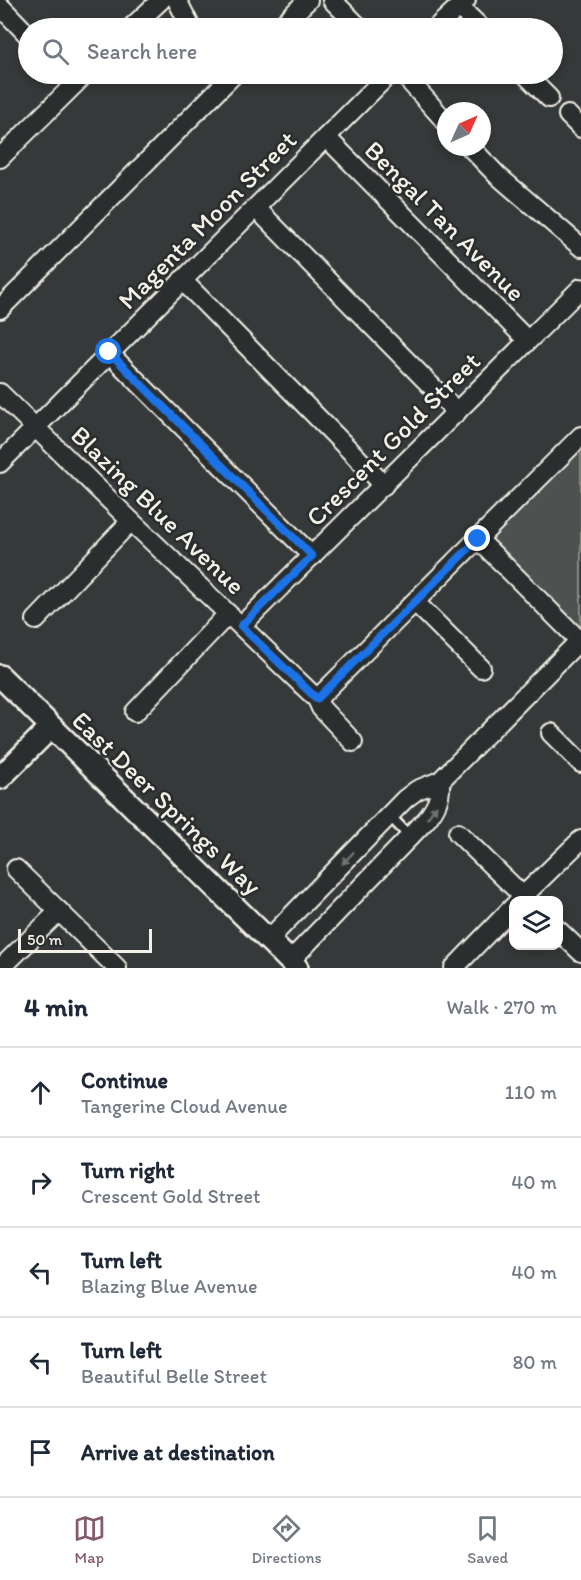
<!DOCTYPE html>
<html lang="en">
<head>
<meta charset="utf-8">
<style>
	:root { --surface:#fff; --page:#f6f6f7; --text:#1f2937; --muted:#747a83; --line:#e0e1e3; --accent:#845c67 }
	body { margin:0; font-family:Itim,sans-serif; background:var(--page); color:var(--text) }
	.controls { position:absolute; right:18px; bottom:18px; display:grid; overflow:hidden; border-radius:12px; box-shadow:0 3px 9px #0003 }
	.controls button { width:54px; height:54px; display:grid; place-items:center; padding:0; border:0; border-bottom:2px solid var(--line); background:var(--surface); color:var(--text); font:30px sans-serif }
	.compass { position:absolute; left:437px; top:102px; width:54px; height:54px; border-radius:50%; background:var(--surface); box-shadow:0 3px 9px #0003; rotate:45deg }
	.scale { position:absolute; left:18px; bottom:15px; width:134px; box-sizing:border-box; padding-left:6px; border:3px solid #f4f1e8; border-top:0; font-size:16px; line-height:21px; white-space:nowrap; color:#f4f1e8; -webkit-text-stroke:4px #2a2d2e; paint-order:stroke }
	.stop { position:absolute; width:18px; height:18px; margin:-14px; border:4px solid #1a73e8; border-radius:50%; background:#fff }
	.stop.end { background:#1a73e8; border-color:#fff; box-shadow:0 2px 6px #0008 }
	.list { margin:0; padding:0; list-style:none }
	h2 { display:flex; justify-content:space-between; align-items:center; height:78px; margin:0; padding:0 24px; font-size:26px }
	h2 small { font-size:20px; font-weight:400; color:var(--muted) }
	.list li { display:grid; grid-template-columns:39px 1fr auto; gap:18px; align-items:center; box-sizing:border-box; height:90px; padding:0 24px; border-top:2px solid var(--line) }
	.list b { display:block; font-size:22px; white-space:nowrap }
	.list p { margin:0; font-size:20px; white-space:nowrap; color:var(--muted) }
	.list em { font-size:20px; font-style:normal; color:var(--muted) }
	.icon { flex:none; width:33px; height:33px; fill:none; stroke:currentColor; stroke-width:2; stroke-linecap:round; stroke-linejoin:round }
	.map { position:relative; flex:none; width:581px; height:968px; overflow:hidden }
	.search { position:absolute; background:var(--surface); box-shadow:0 3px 9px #0003; left:18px; right:18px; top:18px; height:66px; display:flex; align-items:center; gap:15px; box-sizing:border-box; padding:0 21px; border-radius:33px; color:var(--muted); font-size:22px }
	.sheet { height:528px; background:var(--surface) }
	nav { display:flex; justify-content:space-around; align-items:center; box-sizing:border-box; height:84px; border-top:2px solid var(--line); background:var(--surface); font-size:16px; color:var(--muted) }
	nav a { display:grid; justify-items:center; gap:3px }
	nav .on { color:var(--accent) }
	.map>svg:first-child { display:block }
	.green { fill:#4e514f; stroke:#a1a19c; stroke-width:1.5 }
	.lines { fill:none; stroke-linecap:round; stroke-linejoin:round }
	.service-casing { stroke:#f4f1e8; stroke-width:14 }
	.minor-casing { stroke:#f4f1e8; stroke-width:22 }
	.tertiary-casing { stroke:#f4f1e8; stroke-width:26 }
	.service { stroke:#2a2d2e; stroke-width:9 }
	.minor { stroke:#2a2d2e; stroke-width:18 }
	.tertiary { stroke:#2a2d2e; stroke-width:21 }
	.oneway { fill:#71726f }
	.route { stroke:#1a73e8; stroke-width:8 }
	.labels { text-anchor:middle; stroke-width:5; stroke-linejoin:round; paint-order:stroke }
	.street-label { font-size:26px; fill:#f4f1e8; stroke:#2a2d2e }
</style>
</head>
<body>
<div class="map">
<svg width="581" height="968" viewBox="0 0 581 968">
	<rect width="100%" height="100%" fill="#363939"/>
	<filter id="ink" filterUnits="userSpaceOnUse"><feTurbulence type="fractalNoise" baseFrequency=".0167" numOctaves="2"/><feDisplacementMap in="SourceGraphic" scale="12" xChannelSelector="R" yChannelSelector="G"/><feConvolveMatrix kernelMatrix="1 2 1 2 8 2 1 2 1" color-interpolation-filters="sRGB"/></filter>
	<g filter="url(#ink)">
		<polygon class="green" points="581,445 581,632 487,538"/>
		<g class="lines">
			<defs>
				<polyline id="service" points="389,815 410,837"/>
				<g id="minor">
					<polyline points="177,0 191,28"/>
					<polyline points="332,0 360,28"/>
					<polyline points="0,6 28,35"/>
					<polyline points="459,7 481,28"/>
					<polyline points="131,28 161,0"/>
					<polyline points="279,28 308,0"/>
					<polyline points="436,28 466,0"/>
					<polyline points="403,74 446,122"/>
					<polyline points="525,74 549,98"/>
					<polyline points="568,115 581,128"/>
					<polyline points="326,137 527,340"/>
					<polyline points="470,147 497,175 581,247"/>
					<polyline points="0,158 85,74"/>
					<polyline points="256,208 457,412"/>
					<polyline points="182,280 384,485"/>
					<polyline points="0,309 234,74"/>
					<polyline points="109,353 312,556"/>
					<polyline points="0,393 131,521 317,699 321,708 353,742"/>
					<polyline points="0,463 389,74"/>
					<polyline points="478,539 581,642"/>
					<polyline points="415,602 481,668"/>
					<polyline points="36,620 131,521"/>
					<polyline points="241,626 581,288"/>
					<polyline points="317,699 581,436"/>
					<polyline points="135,712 228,614"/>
					<polyline points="551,733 581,763"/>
					<polyline points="458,833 527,900"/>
					<polyline points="16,869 117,968"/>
					<polyline points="519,900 581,840"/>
					<polyline points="558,930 581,952"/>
					<polyline points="268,940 405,799 417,790 440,781 579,641"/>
					<path d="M290,961L426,820C436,808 441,798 440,781"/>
					<polyline points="1,968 59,911"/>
					<polyline points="454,968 514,906"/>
				</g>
				<g id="tertiary">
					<polyline points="0,676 297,968"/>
					<polyline points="0,778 51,727"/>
				</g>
			</defs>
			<use href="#service" class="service-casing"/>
			<use href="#minor" class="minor-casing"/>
			<use href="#tertiary" class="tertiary-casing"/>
			<use href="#service" class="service"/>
			<use href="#minor" class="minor"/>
			<use href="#tertiary" class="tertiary"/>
		</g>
		<defs><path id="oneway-solid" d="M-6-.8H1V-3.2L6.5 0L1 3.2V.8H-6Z" transform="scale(1.5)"/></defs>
		<g class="oneway">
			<use href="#oneway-solid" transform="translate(432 812) rotate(-54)"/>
			<use href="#oneway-solid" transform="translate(348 858) rotate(134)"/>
		</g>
	</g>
	<g class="lines" filter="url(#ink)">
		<polyline class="route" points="109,352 312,556 241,626 317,699 478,539"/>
	</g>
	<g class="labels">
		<g class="street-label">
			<text transform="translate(207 220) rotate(-45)" y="9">Magenta Moon Street</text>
			<text transform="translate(445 221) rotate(45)" y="9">Bengal Tan Avenue</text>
			<text transform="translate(393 439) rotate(-45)" y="9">Crescent Gold Street</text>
			<text transform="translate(158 510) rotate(44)" y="9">Blazing Blue Avenue</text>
			<text transform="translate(167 803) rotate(44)" y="9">East Deer Springs Way</text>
		</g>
	</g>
</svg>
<div class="controls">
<button><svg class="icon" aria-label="layers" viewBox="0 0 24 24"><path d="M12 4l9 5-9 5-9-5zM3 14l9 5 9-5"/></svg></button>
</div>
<svg class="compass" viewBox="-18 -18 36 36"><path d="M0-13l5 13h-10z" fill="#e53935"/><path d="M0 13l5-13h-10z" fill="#747a83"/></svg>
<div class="scale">50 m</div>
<div class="stop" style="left:109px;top:352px"></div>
<div class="stop end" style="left:478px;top:539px"></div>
<div class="search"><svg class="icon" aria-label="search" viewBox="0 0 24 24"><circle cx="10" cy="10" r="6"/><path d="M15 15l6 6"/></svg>Search here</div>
</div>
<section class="sheet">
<h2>4 min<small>Walk · 270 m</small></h2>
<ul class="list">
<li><svg class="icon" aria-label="ahead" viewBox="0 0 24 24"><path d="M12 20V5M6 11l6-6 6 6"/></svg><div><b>Continue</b><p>Tangerine Cloud Avenue</p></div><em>110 m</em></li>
<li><svg class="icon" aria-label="right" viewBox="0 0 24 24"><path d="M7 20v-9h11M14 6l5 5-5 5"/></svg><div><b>Turn right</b><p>Crescent Gold Street</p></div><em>40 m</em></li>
<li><svg class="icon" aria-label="left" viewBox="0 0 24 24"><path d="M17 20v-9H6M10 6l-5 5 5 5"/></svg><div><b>Turn left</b><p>Blazing Blue Avenue</p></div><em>40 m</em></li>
<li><svg class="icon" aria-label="left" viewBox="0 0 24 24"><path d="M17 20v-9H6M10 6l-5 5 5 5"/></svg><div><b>Turn left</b><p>Beautiful Belle Street</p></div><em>80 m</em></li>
<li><svg class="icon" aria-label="arrive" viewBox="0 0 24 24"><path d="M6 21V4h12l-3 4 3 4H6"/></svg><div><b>Arrive at destination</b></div></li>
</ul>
</section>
<nav>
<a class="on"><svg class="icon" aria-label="map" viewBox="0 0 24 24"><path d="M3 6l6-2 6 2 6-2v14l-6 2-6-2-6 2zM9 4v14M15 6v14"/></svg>Map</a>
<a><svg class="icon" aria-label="directions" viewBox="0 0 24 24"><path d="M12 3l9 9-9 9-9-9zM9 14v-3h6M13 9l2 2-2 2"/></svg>Directions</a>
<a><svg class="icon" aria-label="saved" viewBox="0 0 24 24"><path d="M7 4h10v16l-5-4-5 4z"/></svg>Saved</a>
</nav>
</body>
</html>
